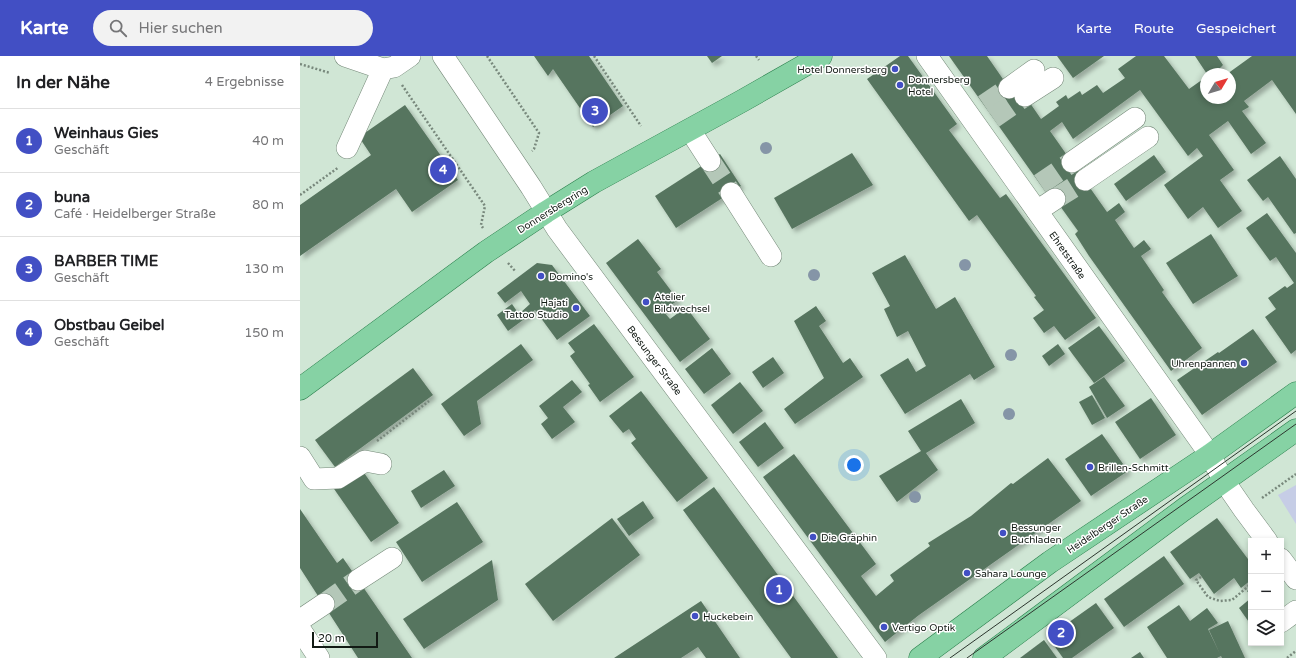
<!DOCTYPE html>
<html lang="de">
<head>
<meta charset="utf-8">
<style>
	:root { --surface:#fff; --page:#f2f2f2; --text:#202124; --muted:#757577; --line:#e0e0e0; --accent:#424fc4 }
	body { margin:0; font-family:"Varela Round",sans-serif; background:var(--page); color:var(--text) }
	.controls { position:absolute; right:12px; bottom:12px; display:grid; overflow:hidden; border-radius:0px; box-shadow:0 2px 6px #0003 }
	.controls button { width:36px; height:36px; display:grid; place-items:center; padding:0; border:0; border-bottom:1px solid var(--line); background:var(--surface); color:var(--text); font:20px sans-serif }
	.compass { position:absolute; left:900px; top:12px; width:36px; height:36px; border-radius:50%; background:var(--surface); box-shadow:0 2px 6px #0003; rotate:52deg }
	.scale { position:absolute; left:12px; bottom:10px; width:66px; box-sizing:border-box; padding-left:4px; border:2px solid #121a14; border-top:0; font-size:11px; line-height:14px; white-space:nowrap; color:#121a14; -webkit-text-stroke:3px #fff; paint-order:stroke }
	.you { position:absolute; left:554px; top:409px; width:14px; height:14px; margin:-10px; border:3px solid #fff; border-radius:50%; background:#1a73e8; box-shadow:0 0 0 6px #1a73e833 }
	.badge { display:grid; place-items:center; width:26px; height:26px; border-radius:50%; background:var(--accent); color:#fff; font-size:13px; font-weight:700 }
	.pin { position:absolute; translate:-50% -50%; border:2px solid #fff; box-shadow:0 1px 4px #0006 }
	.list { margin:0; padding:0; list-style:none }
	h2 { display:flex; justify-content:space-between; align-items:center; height:52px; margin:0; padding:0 16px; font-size:17px }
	h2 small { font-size:13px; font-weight:400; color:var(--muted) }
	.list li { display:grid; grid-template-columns:26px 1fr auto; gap:12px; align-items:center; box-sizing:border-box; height:64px; padding:0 16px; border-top:1px solid var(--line) }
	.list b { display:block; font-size:15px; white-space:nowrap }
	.list p { margin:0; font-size:13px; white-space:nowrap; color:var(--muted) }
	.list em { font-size:13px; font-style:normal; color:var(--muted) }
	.icon { flex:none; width:22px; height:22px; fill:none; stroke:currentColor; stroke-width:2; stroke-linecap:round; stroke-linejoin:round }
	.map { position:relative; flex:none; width:996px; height:602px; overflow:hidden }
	header { display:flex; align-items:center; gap:24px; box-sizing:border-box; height:56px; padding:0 20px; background:var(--accent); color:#fff }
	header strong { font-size:19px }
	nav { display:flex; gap:22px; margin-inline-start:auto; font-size:14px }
	.search { width:280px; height:36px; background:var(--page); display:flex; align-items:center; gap:10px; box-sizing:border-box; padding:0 14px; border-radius:22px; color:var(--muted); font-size:15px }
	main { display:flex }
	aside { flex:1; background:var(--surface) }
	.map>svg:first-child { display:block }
	.green { fill:#c6cde6 }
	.building { fill:#57745f; filter:url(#shadow) }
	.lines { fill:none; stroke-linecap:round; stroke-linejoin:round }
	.minor-tunnel { stroke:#b4c7b8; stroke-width:21; stroke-dasharray:21 10; stroke-linecap:butt }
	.minor-casing { stroke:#758979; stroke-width:22 }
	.major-casing { stroke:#297e4b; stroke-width:23 }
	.path { stroke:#78887c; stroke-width:2.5; stroke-dasharray:2 2; stroke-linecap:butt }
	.minor { stroke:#fff; stroke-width:21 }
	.major { stroke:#86d2a4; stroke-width:22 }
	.tram { stroke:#2c362e; stroke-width:1 }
	.tree { fill:#8595a7 }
	.poi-dot { fill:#424fc4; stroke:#fff; stroke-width:1.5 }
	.labels { text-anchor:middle; stroke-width:3; stroke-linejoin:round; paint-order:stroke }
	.poi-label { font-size:10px; fill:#121a14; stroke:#fff; text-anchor:start }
	.street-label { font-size:10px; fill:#121a14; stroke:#fff }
</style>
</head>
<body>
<header>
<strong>Karte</strong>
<div class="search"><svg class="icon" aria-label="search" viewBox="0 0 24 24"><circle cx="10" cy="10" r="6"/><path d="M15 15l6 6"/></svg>Hier suchen</div>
<nav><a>Karte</a><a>Route</a><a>Gespeichert</a></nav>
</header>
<main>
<aside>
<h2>In der Nähe<small>4 Ergebnisse</small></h2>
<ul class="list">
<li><span class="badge">1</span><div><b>Weinhaus Gies</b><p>Geschäft</p></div><em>40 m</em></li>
<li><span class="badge">2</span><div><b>buna</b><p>Café · Heidelberger Straße</p></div><em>80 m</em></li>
<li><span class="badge">3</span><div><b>BARBER TIME</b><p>Geschäft</p></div><em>130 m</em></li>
<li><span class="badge">4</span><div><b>Obstbau Geibel</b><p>Geschäft</p></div><em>150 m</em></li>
</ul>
</aside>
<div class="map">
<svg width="996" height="602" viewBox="0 0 996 602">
	<defs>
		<filter id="shadow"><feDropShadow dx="3.5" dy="3.5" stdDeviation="2" flood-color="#0004"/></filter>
	</defs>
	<rect width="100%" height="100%" fill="#d0e6d5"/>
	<polygon class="green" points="996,429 996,468 978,439"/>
	<g class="building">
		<polygon points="234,0 289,0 323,50 293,71 253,13 248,20"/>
		<polygon points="407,0 422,0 412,7"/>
		<polygon points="600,0 608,0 657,68 649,74 700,142 706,138 796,262 765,284 754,270 744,277 733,262 744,254 734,241 736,240 677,159 669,165 567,23"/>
		<polygon points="649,0 687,0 714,39 721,34 741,63 759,50 756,46 766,39 768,43 780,35 782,39 797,29 803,37 825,22 818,13 836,0 864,0 889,33 906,21 906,42 930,42 930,18 927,18 952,0 996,0 996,58 972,24 944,45 949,51 942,55 966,87 951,98 928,65 909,79 934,114 920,124 942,155 918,172 903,151 888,163 864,129 903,100 897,92 888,100 840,34 773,83 762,66 750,75 807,156 819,147 825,156 815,164 834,192 844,184 851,193 841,200 864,234 862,236 902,292 871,315 789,200 775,178 778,175 755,143 747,138"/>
		<polygon points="757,0 804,0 773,22"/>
		<polygon points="895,0 917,0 923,9 920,12 924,18 907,18"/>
		<polygon points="105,49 158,124 112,156 96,133 0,200 0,149 71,99 59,81"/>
		<polygon points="552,97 573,129 492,173 474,142"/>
		<polygon points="420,98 441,130 376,172 355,140"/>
		<polygon points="854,99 866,116 826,145 814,128"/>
		<polygon points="980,100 996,123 996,177 994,178 968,141 963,145 947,124"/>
		<polygon points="967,157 996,197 996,294 991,298 965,261 976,253 968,242 985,230 987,232 994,227 976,201 970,205 946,172"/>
		<polygon points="911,178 938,220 893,248 866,207"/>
		<polygon points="338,183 361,213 357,216 378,244 363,255 370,263 386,251 410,283 380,306 306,207"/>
		<polygon points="605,199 636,253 655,241 695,311 674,324 670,318 605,358 580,319 608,302 616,316 626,310 608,275 597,281 584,253 590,250 572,217"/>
		<polygon points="237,207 252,209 290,260 257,284 235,254 223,264 220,257 230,248 221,235 205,247 197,237"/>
		<polygon points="212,248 223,264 208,275 197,259"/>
		<polygon points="516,250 526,265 519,270 543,307 550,302 563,321 495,368 484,353 524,322 494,265"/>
		<polygon points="294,268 334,321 300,346 288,329 290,328 270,300 275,296 268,287"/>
		<polygon points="799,270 825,305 794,327 768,292"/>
		<polygon points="953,273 977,306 902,359 877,324 918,296 919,297"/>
		<polygon points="221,288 233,304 177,345 181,368 164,380 141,348"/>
		<polygon points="758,288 765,298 749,310 742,300"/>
		<polygon points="412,292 431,318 404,338 385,313"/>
		<polygon points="473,301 484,317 463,332 452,316"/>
		<polygon points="113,312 133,339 35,411 15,384"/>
		<polygon points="804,321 825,350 807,362 789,331"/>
		<polygon points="272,324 282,336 263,351 275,366 252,383 241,368 248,362 239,350"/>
		<polygon points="440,326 463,355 433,378 411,349"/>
		<polygon points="341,335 408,422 377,446 331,387 336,383 329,373 323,377 309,360"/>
		<polygon points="792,339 805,362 792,369 779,346"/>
		<polygon points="851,342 876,379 840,403 815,366"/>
		<polygon points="661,343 675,367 626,397 638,414 597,446 579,420 621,395 608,375"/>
		<polygon points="465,366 484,392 458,411 439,386"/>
		<polygon points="802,378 828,415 791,440 765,403"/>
		<polygon points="494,398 576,508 561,520 576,540 594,525 590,519 630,490 628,487 671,460 711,427 713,428 748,402 781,445 619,559 585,586 463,421"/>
		<polygon points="60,411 99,467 71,486 32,430"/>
		<polygon points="144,414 155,430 121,452 111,435"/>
		<polygon points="414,431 531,592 538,602 491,602 438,529 383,454"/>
		<polygon points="343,445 354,462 329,480 317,463"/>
		<polygon points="157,446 183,486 122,526 96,486"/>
		<polygon points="0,453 37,507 43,502 112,602 58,602 0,512"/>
		<polygon points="312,462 340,499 253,565 225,528"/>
		<polygon points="917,462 951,507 951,524 941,532 934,522 914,538 899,517 890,523 870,496"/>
		<polygon points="864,500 884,528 824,571 804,543"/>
		<polygon points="192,504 198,544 124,593 103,563"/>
		<polygon points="951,532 951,540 947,535"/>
		<polygon points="951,542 951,569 939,552"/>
		<polygon points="401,545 440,602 406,602 398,591 381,602 314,602"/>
		<polygon points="796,547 814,572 772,602 763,602 748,581"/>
		<polygon points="879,549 890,565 907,552 918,567 908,573 920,598 909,574 928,565 945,602 922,602 921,600 917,602 867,602 847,571"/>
		<polygon points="744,584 757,602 720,602"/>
		<polygon points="840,596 844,602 831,602"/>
	</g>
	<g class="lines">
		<g class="minor-tunnel">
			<polyline points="684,49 709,32"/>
			<polyline points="693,62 725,40"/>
			<polyline points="410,105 431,137"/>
			<polyline points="740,128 772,106"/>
			<polyline points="755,143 785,124"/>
			<polyline points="24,548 58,524"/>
		</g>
		<defs>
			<g id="minor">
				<polyline points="45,0 83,13 94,11 110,0"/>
				<polyline points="143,0 231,131 257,173 576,602"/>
				<polyline points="627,0 908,396 924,425 944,454 967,485"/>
				<polyline points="709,32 734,14"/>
				<polyline points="725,40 753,22"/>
				<polyline points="390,74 410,105"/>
				<polyline points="47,92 83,13"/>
				<polyline points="772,106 835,62"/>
				<polyline points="785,124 848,81"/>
				<polyline points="431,137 471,200"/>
				<polyline points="737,155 755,143"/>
				<polyline points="0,401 14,423 38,422 65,405 81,408"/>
				<polyline points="981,503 996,523"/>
				<polyline points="58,524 92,502"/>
				<polyline points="0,564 24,548"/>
				<polyline points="981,566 996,555"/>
				<polyline points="0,573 19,602"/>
			</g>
			<g id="major">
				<polyline points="0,333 186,196 246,156 294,126 442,45 521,0"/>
				<polyline points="620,602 750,506 910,399 996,337"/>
				<polyline points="684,602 883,454 996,374"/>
			</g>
		</defs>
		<use href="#minor" class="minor-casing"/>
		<use href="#major" class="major-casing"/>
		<g class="path">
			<polyline points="187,0 239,77 234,93 232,95"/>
			<polyline points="294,0 341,70"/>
			<polyline points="456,0 459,4"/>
			<polyline points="0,8 30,17"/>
			<polyline points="102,29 185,150 181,169 183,172"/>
			<polyline points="0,139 39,111"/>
			<polyline points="208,207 216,216"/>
			<polyline points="77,385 129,345"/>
			<polyline points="962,442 996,418"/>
			<polyline points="901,521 896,524 908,541 920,545 932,544 951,528"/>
			<polyline points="987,602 996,595"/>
		</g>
		<use href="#minor" class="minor"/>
		<use href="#major" class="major"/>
		<g class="tram">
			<polyline points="650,602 996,355"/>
			<polyline points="667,602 996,368"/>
		</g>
	</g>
	<g class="tree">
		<circle cx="466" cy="92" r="6"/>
		<circle cx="665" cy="209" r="6"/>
		<circle cx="514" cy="219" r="6"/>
		<circle cx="711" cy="299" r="6"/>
		<circle cx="709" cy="358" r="6"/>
		<circle cx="615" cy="441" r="6"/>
	</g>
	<g class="poi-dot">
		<circle cx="595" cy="13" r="4"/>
		<circle cx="600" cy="29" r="4"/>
		<circle cx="241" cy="220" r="4"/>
		<circle cx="346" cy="246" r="4"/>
		<circle cx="276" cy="252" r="4"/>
		<circle cx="944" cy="307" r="4"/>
		<circle cx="790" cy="411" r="4"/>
		<circle cx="703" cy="477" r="4"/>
		<circle cx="513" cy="481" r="4"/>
		<circle cx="667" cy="517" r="4"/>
		<circle cx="395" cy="560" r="4"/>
		<circle cx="584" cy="571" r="4"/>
	</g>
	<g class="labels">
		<g class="poi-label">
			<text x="587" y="17" text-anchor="end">Hotel Donnersberg</text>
			<text x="608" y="27">Donnersberg<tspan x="608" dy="12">Hotel</tspan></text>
			<text x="249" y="224">Domino's</text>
			<text x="354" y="244">Atelier<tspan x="354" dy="12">Bildwechsel</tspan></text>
			<text x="268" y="250" text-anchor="end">Hajati<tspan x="268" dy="12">Tattoo Studio</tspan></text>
			<text x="936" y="311" text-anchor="end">Uhrenpannen</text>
			<text x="798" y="415">Brillen-Schmitt</text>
			<text x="711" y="475">Bessunger<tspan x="711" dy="12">Buchladen</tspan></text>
			<text x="521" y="485">Die Gräphin</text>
			<text x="675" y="521">Sahara Lounge</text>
			<text x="403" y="564">Huckebein</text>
			<text x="592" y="575">Vertigo Optik</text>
		</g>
		<g class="street-label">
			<text transform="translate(252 153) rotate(-32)" y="4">Donnersbergring</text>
			<text transform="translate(768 199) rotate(55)" y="4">Ehretstraße</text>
			<text transform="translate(355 304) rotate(53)" y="4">Bessunger Straße</text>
			<text transform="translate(807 468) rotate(-34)" y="4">Heidelberger Straße</text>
		</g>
	</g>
</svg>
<div class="controls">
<button>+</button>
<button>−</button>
<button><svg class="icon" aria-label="layers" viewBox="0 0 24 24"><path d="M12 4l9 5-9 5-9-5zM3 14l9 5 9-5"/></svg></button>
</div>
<svg class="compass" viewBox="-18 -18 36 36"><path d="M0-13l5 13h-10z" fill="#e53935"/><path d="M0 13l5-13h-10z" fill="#757577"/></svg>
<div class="scale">20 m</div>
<div class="you"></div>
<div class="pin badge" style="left:479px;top:534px">1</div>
<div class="pin badge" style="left:761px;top:577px">2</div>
<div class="pin badge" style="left:295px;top:55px">3</div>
<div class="pin badge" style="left:143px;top:114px">4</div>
</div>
</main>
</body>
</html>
